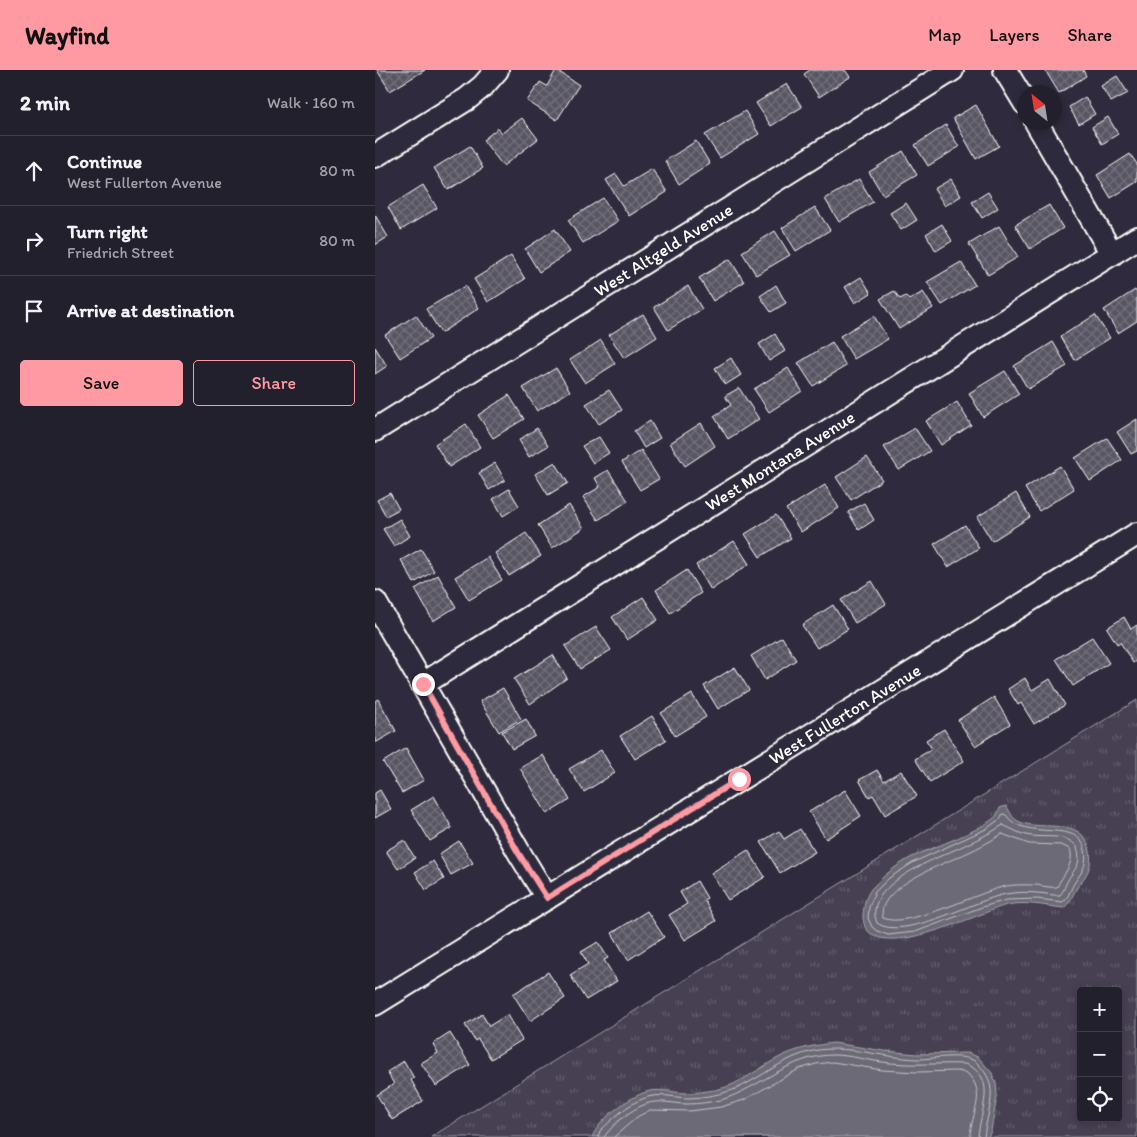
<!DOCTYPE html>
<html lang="en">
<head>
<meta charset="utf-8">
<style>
	:root { --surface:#23202e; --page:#2b2836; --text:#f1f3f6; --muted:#a3a3aa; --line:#403e4a; --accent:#ff9aa2 }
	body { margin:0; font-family:Itim,sans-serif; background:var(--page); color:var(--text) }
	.controls { position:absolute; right:15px; bottom:15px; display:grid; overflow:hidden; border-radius:5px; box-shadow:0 2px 8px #0003 }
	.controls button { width:45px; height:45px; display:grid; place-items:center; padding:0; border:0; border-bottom:1px solid var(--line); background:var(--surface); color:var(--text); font:25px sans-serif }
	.compass { position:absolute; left:642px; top:15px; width:45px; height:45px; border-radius:50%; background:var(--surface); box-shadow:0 2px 8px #0003; rotate:330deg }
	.stop { position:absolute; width:15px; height:15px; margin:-11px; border:4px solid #ff9aa2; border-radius:50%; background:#fff }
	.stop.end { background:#ff9aa2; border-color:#fff; box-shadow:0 1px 5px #0008 }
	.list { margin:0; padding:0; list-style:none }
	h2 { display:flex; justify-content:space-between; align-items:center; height:65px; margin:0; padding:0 20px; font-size:21px }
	h2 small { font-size:16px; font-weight:400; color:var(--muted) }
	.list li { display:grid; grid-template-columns:32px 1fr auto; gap:15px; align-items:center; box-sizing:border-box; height:70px; padding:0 20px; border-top:1px solid var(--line) }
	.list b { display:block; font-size:19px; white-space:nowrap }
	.list p { margin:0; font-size:16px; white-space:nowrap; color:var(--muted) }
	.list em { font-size:16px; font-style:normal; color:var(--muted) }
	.actions { display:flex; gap:10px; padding:15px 20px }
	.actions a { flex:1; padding:11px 0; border:1px solid var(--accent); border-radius:5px; text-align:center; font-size:18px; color:var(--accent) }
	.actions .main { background:var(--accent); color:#111 }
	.icon { flex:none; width:28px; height:28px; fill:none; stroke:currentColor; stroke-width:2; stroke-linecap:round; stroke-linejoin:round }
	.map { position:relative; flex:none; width:762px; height:1067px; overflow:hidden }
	header { display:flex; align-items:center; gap:30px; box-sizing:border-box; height:70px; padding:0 25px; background:var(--accent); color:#111 }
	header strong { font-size:24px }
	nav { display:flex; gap:28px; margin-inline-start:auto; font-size:18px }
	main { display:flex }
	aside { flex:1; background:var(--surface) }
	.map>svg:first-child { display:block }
	.grass { fill:url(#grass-tufts); stroke:#a2a0a8; fill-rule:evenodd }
	.water { fill:#6d6a77; stroke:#a7a6ad }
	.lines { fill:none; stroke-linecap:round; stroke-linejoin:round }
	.shore { stroke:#c5c3c9; stroke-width:1 }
	.building { fill:url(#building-cross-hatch); stroke:#fff }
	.street-casing { stroke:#fff; stroke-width:26 }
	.street { stroke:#2f2a3d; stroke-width:22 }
	.route { stroke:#ff9aa2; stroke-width:6 }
	.labels { text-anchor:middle; stroke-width:4; stroke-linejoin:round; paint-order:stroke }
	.street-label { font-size:18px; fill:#fff; stroke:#2f2a3d }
</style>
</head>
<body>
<header>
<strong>Wayfind</strong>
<nav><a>Map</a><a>Layers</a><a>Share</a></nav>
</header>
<main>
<aside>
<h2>2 min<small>Walk · 160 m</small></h2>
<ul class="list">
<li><svg class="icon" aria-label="ahead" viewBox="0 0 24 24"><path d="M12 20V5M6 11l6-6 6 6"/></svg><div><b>Continue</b><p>West Fullerton Avenue</p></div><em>80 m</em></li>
<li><svg class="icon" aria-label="right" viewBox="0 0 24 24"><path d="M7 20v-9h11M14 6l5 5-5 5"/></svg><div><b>Turn right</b><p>Friedrich Street</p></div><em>80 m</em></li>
<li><svg class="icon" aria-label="arrive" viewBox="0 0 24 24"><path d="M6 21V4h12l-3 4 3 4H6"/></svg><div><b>Arrive at destination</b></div></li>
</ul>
<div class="actions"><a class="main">Save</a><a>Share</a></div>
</aside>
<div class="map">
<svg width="762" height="1067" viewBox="0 0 762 1067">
	<defs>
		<pattern id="grass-tufts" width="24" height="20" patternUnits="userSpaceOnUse" patternTransform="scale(1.25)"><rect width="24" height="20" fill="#464152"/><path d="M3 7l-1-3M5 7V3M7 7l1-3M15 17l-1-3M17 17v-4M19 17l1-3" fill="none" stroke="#625e6c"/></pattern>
		<pattern id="building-cross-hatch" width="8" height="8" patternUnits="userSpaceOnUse" patternTransform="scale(1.25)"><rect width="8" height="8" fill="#595564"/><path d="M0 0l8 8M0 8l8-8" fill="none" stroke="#726e7b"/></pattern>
	</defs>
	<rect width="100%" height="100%" fill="#2f2a3d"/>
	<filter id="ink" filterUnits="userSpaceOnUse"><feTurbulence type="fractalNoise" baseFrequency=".02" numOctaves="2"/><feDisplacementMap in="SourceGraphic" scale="10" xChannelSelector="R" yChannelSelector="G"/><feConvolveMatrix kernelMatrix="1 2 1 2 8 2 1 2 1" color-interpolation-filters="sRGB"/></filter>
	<g filter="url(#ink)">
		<path class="grass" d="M762,630V1067H56ZM706,921H743V1048H706Z"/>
		<g class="water">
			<path d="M631,736C634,739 636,746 640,749C660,765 708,742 715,781C717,794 714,802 706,812C698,822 698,829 689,838C670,836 650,831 632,835C607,841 488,902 488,845C489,835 491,824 498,817C509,805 522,795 537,787C556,778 611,759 622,745C623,743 624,740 625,738Z"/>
			<path d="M459,973L509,981L542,984L593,983L603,987L617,1003L621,1013L622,1026L616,1061L613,1067H217C225,1049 250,1030 268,1023C282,1017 298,1023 313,1023C322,1023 331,1021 340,1020C366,1015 384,997 407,986C424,978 441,975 459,973Z"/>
		</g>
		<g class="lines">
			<g class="shore">
				<path d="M628,744L631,745C650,773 704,747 710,780C712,793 709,799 702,809C696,816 695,826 688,832L662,829L632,830L607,837L540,862L513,865L502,861L497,857L493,848L494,837L500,822L514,808L539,792L611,759L625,749Z"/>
				<path d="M628,755C637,759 646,765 657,766C673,768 691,763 702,777C707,795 701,796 693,810C690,815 689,821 685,825C678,826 670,823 662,823C653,822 641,822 631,824C602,829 527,872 502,853C486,814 564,788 590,775C603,769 616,763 628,755Z"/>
				<path d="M627,764L654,774L686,775L695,779C700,794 688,804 682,817C675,818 669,816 662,815C651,815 638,814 627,817C601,824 530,859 508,848C499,818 571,793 592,783C605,777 616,771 627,764Z"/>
				<path d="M223,1067L225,1061C239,1048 252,1034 270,1028C283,1023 298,1027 312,1028C328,1028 348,1024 363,1018C389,1006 409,987 438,981C470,974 509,988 543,989C558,989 591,982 602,993C627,1017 612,1039 609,1067"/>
				<path d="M229,1067C239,1053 255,1040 271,1034C283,1029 299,1034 312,1034C323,1034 336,1032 346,1030C385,1018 415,985 458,985C474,985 491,990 507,992C535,996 562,993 590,994C625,1007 604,1043 603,1067"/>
				<path d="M239,1067L262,1047L275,1040L315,1041L346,1037L369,1030L424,999L441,994L458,992L507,1000L542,1002L582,1001L592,1003C613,1024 596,1042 595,1067"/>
			</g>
		</g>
		<g class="building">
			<polygon points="2,0 50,0 15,21"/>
			<polygon points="181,0 204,15 182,50 152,31 165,12 172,16"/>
			<polygon points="435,0 470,0 475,7 444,27 429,4"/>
			<polygon points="670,0 708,0 711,6 684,23"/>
			<polygon points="742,6 753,23 736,32 726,16"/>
			<polygon points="412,14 427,37 396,56 381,33"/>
			<polygon points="710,27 720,44 704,54 694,37"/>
			<polygon points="601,35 624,76 601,89 578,48"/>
			<polygon points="370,41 384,64 345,88 330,65"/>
			<polygon points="733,47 743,64 727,74 717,57"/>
			<polygon points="147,48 163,69 128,96 108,70 123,58 127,63"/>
			<polygon points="571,55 584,77 553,96 540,75"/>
			<polygon points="321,71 335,94 304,114 290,91"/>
			<polygon points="95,76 108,98 73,120 59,98"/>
			<polygon points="528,81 542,105 508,125 494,102"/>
			<polygon points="755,84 762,94 762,112 736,128 722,105"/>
			<polygon points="277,99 292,122 254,146 231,110 241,104 249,116"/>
			<polygon points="484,109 498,132 464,152 450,129"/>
			<polygon points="576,109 586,126 570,136 559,119"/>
			<polygon points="48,115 62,138 26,160 13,137"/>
			<polygon points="613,122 623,138 607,148 597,132"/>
			<polygon points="228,128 243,151 208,173 193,150"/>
			<polygon points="531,133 542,150 526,160 515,143"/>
			<polygon points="674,135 688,158 655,179 640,155"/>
			<polygon points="440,137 455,160 421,181 407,158"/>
			<polygon points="0,145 13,167 0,175"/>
			<polygon points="567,154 577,171 561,181 551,164"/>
			<polygon points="624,156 643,187 613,205 594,174"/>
			<polygon points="180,159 195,182 164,202 150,179"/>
			<polygon points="400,161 415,185 381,205 367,182"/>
			<polygon points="136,186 150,209 113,232 99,209"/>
			<polygon points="355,189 369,212 338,231 324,208"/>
			<polygon points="586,192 600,215 567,235 552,212"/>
			<polygon points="486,207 496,223 480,233 470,217"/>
			<polygon points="401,215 411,233 396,242 385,226"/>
			<polygon points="90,216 104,238 66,263 51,239"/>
			<polygon points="313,216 327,239 293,260 279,237"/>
			<polygon points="760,220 762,223 762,251 743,263 729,240"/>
			<polygon points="519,221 525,229 531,226 534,230 548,222 558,238 524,259 505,229"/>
			<polygon points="268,244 282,267 249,288 234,265"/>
			<polygon points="41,245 56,268 25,288 10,265"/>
			<polygon points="720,245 735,268 700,290 685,267"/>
			<polygon points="499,246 513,269 479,289 465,266"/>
			<polygon points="400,264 410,281 394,291 384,274"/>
			<polygon points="226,270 240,294 210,313 195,290"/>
			<polygon points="457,272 471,296 438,316 423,293"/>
			<polygon points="678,272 692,296 653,319 639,296"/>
			<polygon points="0,277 12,296 0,304"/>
			<polygon points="356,288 366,305 350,315 340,298"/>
			<polygon points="181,298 195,321 162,341 148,318"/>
			<polygon points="413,298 427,321 394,342 379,319"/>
			<polygon points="630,301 644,324 608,347 594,323"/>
			<polygon points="364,318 384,349 353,369 339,346 356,335 350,326"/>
			<polygon points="234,320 247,340 224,354 211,334"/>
			<polygon points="134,325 149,349 118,368 103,345"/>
			<polygon points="582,332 596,355 566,375 551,351"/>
			<polygon points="762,349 762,381 756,384 742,362"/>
			<polygon points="275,351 285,368 269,378 259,361"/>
			<polygon points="326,353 340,376 310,396 295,373"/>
			<polygon points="91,354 105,377 74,397 60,374"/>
			<polygon points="162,358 173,376 154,387 144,370"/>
			<polygon points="540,358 555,381 524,400 509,377"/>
			<polygon points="224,367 234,383 218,393 207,376"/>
			<polygon points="732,368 747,390 715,411 700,388"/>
			<polygon points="266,380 284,409 265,420 247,392"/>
			<polygon points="492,387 507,410 476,430 461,407"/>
			<polygon points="180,392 193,413 173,425 160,404"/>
			<polygon points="120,393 130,410 114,420 104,403"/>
			<polygon points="685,396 699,419 664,441 650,418"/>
			<polygon points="233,400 253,431 223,450 208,427 225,417 220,408"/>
			<polygon points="450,415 464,438 426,462 411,439"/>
			<polygon points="134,419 144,436 128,446 118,429"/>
			<polygon points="15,423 24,439 11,446 2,430"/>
			<polygon points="641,423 655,447 617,471 602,447"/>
			<polygon points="489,433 499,450 484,460 473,442"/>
			<polygon points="194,435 209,458 177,478 163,455"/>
			<polygon points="401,445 416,468 385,487 370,464"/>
			<polygon points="25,449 35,466 19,476 8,459"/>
			<polygon points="590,455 604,478 573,497 559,474"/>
			<polygon points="151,463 166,486 134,506 120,483"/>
			<polygon points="359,471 374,494 336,520 321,495"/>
			<polygon points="46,479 59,501 39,513 26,490"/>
			<polygon points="113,487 127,510 94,530 80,507"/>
			<polygon points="312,500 326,523 295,543 281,520"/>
			<polygon points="63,505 81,537 58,551 40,519"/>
			<polygon points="497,511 511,534 480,553 466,530"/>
			<polygon points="268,527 283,550 252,570 237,547"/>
			<polygon points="458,535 473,559 442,578 427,555"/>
			<polygon points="749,547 756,559 762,555 762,590 758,593 745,572 742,574 732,558"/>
			<polygon points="221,557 236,580 205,599 190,576"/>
			<polygon points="407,567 421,590 390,610 376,586"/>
			<polygon points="717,567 734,593 698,616 681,589"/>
			<polygon points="178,585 192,608 155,634 139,609"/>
			<polygon points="360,597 374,620 343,639 329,616"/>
			<polygon points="650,608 657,620 675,609 690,635 659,654 646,633 643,635 633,619"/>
			<polygon points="128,618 146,649 124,662 105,631"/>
			<polygon points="317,624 331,647 300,666 286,643"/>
			<polygon points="619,627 635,654 600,676 583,650"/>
			<polygon points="3,629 21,661 0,673 0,631"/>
			<polygon points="277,646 291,670 260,689 245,666"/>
			<polygon points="151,649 160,666 137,679 127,662"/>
			<polygon points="569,659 589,691 555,712 540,689 557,679 551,670"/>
			<polygon points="31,678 49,710 27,723 8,692"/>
			<polygon points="226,680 240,703 209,722 194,699"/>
			<polygon points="168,685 195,730 172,744 145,698"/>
			<polygon points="502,700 509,711 526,701 542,726 510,745 498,725 494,727 484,710"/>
			<polygon points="5,720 16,739 0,748 0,723"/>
			<polygon points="470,720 486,746 451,769 434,742"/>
			<polygon points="59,726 77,758 55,771 36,740"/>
			<polygon points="425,759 440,782 405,803 386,772 404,761 409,769"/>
			<polygon points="29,770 40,788 23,799 11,781"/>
			<polygon points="84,771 98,793 76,805 64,784"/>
			<polygon points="373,780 390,807 353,830 336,803"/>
			<polygon points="58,791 69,809 51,820 40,802"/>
			<polygon points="322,811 332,828 329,830 341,851 310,870 294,845 312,834 305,822"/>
			<polygon points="272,841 289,867 253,890 237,863"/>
			<polygon points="223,872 233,888 229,890 242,911 211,930 195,905 213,894 206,882"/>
			<polygon points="173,902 190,928 155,951 138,924"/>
			<polygon points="107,944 114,956 132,945 147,970 116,989 103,969 100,971 90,955"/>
			<polygon points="75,963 95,995 61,1016 46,993 63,983 58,974"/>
			<polygon points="29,991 39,1008 36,1010 48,1031 17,1050 2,1025 19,1014 12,1002"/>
		</g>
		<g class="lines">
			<defs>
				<g id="street">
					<polyline points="630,0 650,33"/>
					<polyline points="661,52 737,184"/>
					<polyline points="0,86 92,29 108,16 122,0"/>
					<path id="s1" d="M0,360L577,0"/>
					<polyline points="0,532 145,784 172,828"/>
					<path id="s2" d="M48,614L762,168"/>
					<path id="s3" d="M0,934L762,464"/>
				</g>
			</defs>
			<use href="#street" class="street-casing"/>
			<use href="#street" class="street"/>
		</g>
	</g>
	<g class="lines" filter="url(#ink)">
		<polyline class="route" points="48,614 144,784 172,828 364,709"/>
	</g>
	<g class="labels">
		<g class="street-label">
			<text dy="6" stroke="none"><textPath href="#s1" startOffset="340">West Altgeld Avenue</textPath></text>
			<text dy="6" stroke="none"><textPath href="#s2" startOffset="421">West Montana Avenue</textPath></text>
			<text dy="6" stroke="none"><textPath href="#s3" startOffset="552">West Fullerton Avenue</textPath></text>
		</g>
	</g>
</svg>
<div class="controls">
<button>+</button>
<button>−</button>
<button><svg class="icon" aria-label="locate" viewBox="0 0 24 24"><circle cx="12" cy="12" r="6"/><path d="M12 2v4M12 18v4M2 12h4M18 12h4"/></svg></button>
</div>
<svg class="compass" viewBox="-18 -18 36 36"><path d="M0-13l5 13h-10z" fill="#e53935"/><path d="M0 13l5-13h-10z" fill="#a3a3aa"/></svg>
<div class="stop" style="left:364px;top:709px"></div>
<div class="stop end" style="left:48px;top:614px"></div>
</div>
</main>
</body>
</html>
